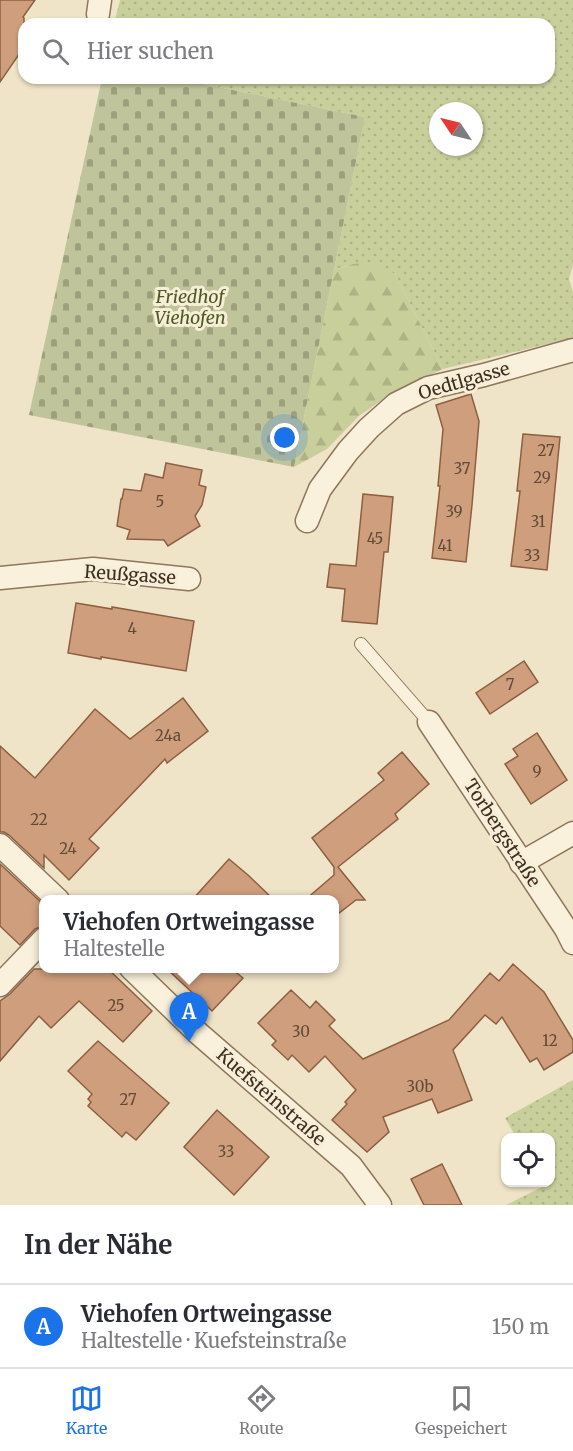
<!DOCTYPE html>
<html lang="de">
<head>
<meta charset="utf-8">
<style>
	:root { --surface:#fff; --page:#f7f7f7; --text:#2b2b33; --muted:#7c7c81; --line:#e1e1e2; --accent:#1a73e8 }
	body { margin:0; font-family:Merriweather,serif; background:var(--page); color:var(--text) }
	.controls { position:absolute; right:18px; bottom:18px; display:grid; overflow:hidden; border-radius:12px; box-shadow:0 2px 4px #0004 }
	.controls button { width:54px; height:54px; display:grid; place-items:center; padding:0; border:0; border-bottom:2px solid var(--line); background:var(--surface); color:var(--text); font:30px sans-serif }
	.compass { position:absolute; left:429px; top:102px; width:54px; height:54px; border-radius:50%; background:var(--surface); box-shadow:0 2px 4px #0004; rotate:305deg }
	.you { position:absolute; left:285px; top:438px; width:21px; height:21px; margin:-15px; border:4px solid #fff; border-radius:50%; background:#1a73e8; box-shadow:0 0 0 9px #1a73e833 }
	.badge { display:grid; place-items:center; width:39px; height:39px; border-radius:50%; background:var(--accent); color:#fff; font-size:20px; font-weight:700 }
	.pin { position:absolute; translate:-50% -50px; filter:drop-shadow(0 2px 3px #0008) }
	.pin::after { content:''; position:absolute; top:32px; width:21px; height:18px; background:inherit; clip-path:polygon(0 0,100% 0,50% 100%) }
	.popup { position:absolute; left:39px; top:895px; width:300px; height:78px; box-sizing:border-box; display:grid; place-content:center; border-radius:12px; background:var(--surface); filter:drop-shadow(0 2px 4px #0005); font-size:20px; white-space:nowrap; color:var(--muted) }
	.popup b { font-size:22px; color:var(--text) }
	.popup::after { content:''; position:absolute; left:50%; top:100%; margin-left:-12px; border:12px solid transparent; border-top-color:var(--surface) }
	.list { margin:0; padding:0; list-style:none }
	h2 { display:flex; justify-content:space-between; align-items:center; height:78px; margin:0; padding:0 24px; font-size:26px }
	h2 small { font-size:20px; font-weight:400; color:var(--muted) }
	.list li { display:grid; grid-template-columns:39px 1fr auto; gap:18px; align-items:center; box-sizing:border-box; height:84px; padding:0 24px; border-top:2px solid var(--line) }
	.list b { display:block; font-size:22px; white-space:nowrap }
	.list p { margin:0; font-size:20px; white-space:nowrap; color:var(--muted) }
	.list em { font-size:20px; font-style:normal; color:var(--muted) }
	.icon { flex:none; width:33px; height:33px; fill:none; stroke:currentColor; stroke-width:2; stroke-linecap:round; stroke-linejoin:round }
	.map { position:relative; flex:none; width:573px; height:1205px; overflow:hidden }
	.search { position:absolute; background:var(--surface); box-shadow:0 2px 4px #0004; left:18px; right:18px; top:18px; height:66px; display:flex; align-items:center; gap:15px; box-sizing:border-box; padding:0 21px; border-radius:18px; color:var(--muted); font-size:22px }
	.sheet { height:162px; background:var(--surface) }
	nav { display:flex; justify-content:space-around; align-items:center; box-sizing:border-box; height:84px; border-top:2px solid var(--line); background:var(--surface); font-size:16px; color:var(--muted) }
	nav a { display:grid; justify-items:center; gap:3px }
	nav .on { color:var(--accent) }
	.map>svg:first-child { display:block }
	.grass { fill:url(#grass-dots); fill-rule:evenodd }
	.forest { fill:url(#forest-firs) }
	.cemetery { fill:url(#cemetery-stones) }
	.building { fill:#cf9f7d; stroke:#8d5f41; stroke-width:1.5 }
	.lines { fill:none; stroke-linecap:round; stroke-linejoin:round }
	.service-casing { stroke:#8d765c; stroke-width:14 }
	.minor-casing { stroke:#8d765c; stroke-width:25 }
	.service { stroke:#faf1dc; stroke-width:12 }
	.minor { stroke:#faf1dc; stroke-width:22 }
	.labels { text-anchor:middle; stroke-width:6; stroke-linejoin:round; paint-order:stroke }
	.number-label { font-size:15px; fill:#624a37 }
	.park-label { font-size:18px; font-style:italic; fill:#4d5a26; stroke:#f7eed8 }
	.street-label { font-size:18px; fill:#3d2e20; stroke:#f7eed8 }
</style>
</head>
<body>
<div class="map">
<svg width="573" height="1205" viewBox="0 0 573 1205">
	<defs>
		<pattern id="grass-dots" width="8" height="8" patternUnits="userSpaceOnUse" patternTransform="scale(1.5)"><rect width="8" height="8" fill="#c9cf9b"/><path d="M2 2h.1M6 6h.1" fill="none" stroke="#aeb285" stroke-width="1.8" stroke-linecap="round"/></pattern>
		<pattern id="forest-firs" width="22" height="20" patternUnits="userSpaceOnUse" patternTransform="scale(1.5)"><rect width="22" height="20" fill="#c9cf9b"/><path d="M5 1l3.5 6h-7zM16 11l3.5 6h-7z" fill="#aeb285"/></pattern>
		<pattern id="cemetery-stones" width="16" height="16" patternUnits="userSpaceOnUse" patternTransform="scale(1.5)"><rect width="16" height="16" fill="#bfc49a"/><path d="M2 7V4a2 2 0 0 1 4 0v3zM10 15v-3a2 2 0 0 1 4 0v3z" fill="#9ca07d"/></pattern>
	</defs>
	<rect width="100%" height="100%" fill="#f0e4c8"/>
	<g class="grass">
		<path d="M120,0H573V265L569,279L573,292V338L443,369L395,274L353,264L334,270L365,117L174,78H549V24H114ZM438,111H474V147H438Z"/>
		<polygon points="573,1080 573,1205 506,1205 542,1187 540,1183 550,1182 550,1138 516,1137 505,1118"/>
	</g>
	<polygon class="forest" points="376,262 395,274 443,369 392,393 359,416 327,449 294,467 334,270 353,264"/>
	<polygon class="cemetery" points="102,78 174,78 365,117 294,467 29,415"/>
	<g class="building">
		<polygon points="0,0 35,0 23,17 24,18 24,47 0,82"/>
		<polygon points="471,394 479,421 472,505 466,562 432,558 440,486 438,486 443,429 436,405"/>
		<polygon points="523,434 560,437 547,570 511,566 520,491 517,491"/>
		<polygon points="166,463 202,470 199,485 206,487 202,505 195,516 200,526 168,546 164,540 127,539 130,530 117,526 121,499 122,499 124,489 141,491 145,474 163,478"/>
		<polygon points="363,494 393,497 388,552 384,552 377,624 342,621 345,589 327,587 330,564 356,566"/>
		<polygon points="76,603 112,609 112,607 194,621 186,671 101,657 101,659 68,653"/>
		<polygon points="524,661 538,682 490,714 476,693"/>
		<polygon points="183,698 208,731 167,763 165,759 89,839 99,848 69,880 44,855 44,868 9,835 4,832 0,832 0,746 35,778 95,709 130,739"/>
		<polygon points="537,733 567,780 531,804 505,764 518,756 513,749"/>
		<polygon points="402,752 429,784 395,814 398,819 338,867 365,900 356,900 334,917 334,900 305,900 334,875 334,867 312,838 384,780 378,773"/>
		<polygon points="229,859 248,875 274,900 192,900"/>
		<polygon points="0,864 44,905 44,926 35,929 20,945 0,926"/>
		<polygon points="513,964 544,992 573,1040 573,1052 544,1070 537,1058 530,1062 502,1017 496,1024 485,1015 453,1050 472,1100 438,1113 432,1099 383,1117 389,1132 367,1152 332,1120 347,1104 345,1102 356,1090 325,1056 309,1072 292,1055 288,1060 272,1045 276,1041 258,1023 291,990 310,1008 316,1001 335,1020 329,1026 363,1059 449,1020 490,973 499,981"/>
		<polygon points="34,969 108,969 152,1011 123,1042 79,1001 51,1028 39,1016 0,1061 0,1001 10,994"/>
		<polygon points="167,969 232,969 243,978 212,1011"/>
		<polygon points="98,1041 169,1103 136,1140 126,1132 122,1137 88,1106 91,1102 88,1099 92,1094 68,1071"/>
		<polygon points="217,1110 269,1157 234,1195 184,1147"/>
		<polygon points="442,1164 462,1205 424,1205 411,1179"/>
	</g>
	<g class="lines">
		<defs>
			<polyline id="service" points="361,644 429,722"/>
			<g id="minor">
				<polyline points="98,14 100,0"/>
				<polyline points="307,521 320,489 348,451 369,428 396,404 428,388 484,375 573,350"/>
				<polyline points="0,578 93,569 189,579"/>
				<polyline points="429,722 566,929 573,943"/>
				<polyline points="0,845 58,900"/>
				<polyline points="521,863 573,833"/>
				<polyline points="131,968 198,1033 351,1166 380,1205"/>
				<polyline points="0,985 44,939"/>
			</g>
		</defs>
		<use href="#service" class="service-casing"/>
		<use href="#minor" class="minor-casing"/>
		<use href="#service" class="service"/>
		<use href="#minor" class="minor"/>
	</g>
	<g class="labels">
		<g class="number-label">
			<text x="546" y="456">27</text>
			<text x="462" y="474">37</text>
			<text x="542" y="483">29</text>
			<text x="160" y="507">5</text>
			<text x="454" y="517">39</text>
			<text x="538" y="527">31</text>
			<text x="375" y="544">45</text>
			<text x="445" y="551">41</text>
			<text x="532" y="561">33</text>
			<text x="132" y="634">4</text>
			<text x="510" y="690">7</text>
			<text x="168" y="741">24a</text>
			<text x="537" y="777">9</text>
			<text x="39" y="825">22</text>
			<text x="68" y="854">24</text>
			<text x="116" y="1011">25</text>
			<text x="301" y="1037">30</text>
			<text x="550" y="1046">12</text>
			<text x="420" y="1092">30b</text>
			<text x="128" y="1105">27</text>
			<text x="226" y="1157">33</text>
		</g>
		<g class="park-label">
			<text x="190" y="303">Friedhof<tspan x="190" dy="21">Viehofen</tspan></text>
		</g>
		<g class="street-label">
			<text transform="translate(464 381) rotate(-16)" y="6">Oedtlgasse</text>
			<text transform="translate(130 575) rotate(4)" y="6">Reußgasse</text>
			<text transform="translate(502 833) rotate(57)" y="6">Torbergstraße</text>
			<text transform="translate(271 1097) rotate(41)" y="6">Kuefsteinstraße</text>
		</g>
	</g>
</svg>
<div class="controls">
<button><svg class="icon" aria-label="locate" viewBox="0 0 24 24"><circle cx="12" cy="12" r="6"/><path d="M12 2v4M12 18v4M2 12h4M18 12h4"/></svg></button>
</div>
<svg class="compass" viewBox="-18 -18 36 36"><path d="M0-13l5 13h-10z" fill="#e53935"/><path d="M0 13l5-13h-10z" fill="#7c7c81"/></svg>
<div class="you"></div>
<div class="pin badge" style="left:189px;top:1042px">A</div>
<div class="popup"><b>Viehofen Ortweingasse</b>Haltestelle</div>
<div class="search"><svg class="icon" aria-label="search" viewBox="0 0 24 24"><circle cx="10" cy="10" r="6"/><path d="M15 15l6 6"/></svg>Hier suchen</div>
</div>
<section class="sheet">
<h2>In der Nähe<small></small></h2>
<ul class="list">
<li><span class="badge">A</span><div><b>Viehofen Ortweingasse</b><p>Haltestelle · Kuefsteinstraße</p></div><em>150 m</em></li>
</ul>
</section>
<nav>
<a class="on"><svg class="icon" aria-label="map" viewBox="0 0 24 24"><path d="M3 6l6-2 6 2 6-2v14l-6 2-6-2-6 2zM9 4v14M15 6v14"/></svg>Karte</a>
<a><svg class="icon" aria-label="directions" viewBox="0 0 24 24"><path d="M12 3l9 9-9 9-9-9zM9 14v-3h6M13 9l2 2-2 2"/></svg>Route</a>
<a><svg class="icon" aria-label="saved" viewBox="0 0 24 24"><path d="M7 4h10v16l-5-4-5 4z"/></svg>Gespeichert</a>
</nav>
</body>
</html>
